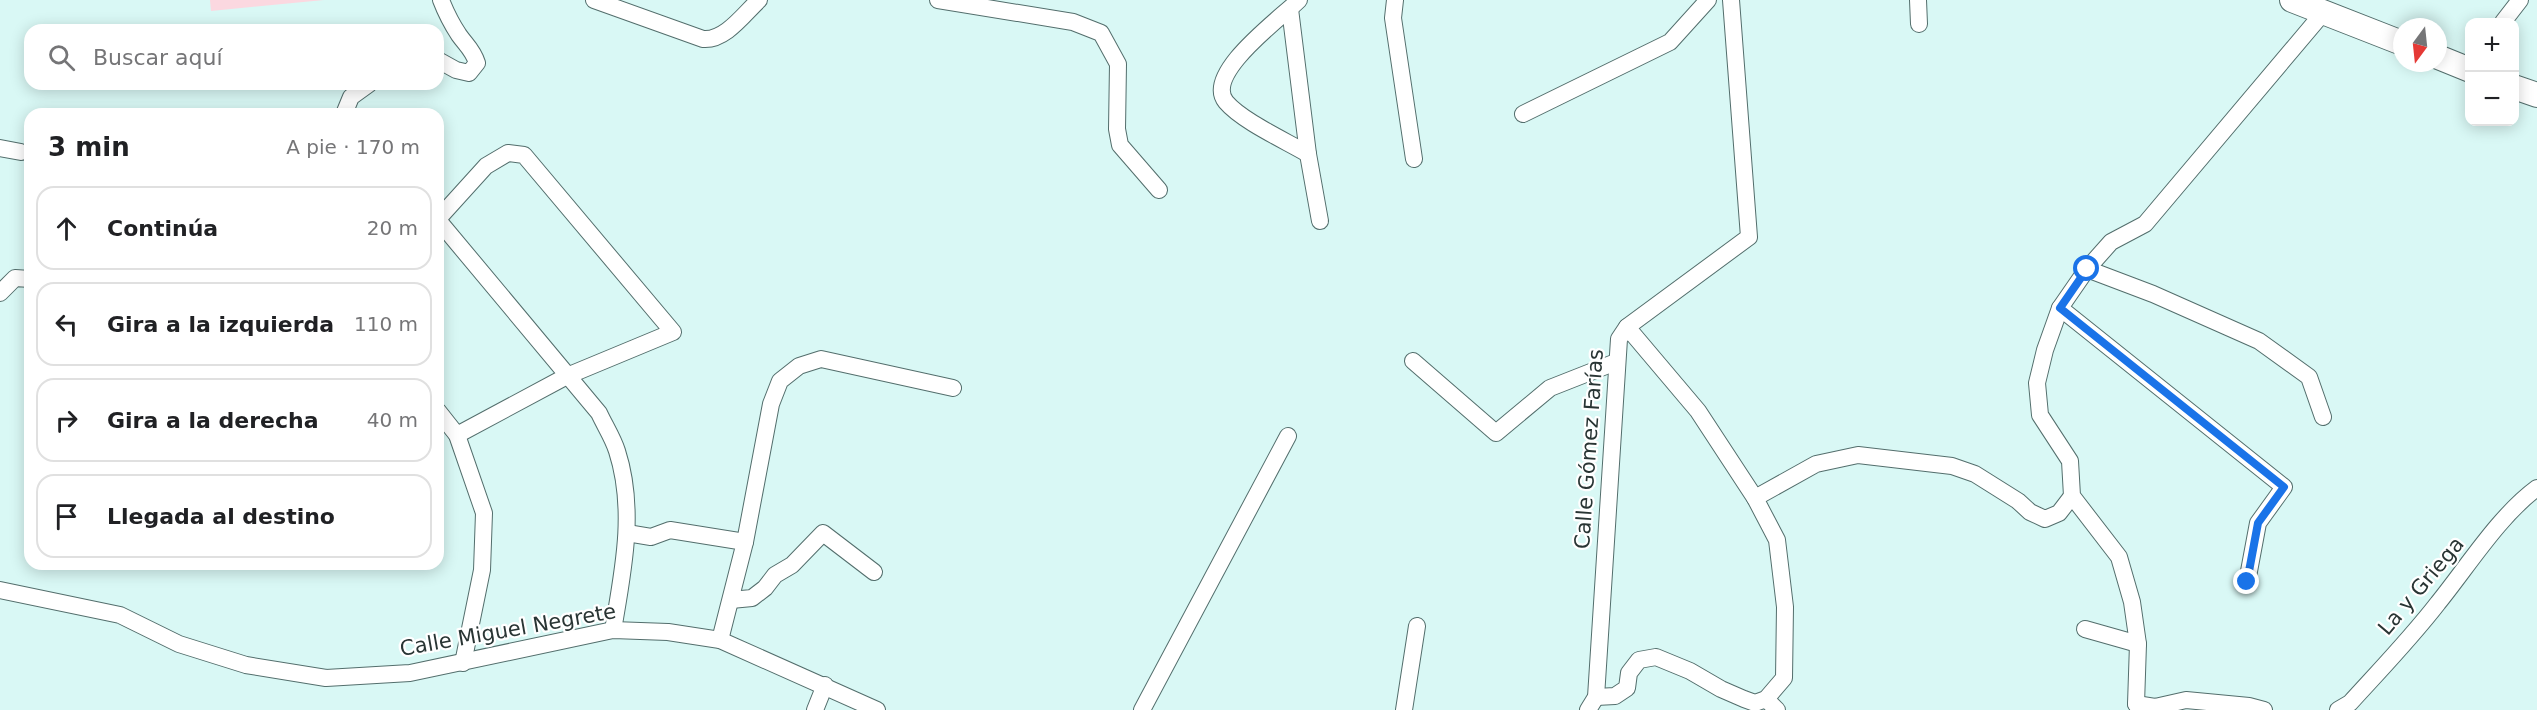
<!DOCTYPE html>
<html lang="es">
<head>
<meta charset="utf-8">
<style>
	:root { --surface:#fff; --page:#f6f6f6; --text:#202124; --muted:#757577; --line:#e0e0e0 }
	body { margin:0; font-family:"DejaVu Sans",sans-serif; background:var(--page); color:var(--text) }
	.controls { position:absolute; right:18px; top:18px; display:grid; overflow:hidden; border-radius:12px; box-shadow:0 3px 15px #0003 }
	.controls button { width:54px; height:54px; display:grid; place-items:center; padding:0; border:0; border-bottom:2px solid var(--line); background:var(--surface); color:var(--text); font:30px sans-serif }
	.compass { position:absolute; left:2393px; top:18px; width:54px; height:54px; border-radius:50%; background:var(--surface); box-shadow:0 3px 15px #0003; rotate:195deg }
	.stop { position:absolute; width:18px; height:18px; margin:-14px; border:4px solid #1a73e8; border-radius:50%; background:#fff }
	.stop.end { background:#1a73e8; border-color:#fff; box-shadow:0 2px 6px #0008 }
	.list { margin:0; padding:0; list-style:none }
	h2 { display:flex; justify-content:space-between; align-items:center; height:78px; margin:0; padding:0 24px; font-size:26px }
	h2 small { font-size:20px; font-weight:400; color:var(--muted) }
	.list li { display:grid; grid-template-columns:39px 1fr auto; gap:18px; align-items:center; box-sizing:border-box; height:84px; margin:0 12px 12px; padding:0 12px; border:2px solid var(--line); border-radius:18px }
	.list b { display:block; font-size:22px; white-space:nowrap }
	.list em { font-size:20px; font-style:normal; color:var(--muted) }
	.icon { flex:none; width:33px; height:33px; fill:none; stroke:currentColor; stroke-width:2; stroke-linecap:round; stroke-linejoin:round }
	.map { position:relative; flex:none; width:2537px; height:710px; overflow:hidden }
	.search { position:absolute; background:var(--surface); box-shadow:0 3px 15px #0003; left:24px; top:24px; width:420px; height:66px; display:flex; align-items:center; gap:15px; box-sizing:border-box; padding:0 21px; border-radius:18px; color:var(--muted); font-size:22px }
	.panel { position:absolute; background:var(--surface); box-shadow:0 3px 15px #0003; left:24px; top:108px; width:420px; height:462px; border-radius:18px }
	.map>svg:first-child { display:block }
	.green { fill:#fbd8e0 }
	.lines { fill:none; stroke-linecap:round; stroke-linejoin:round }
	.street-casing { stroke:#536e6c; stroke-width:18 }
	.secondary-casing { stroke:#536e6c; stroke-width:26 }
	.street { stroke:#fff; stroke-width:16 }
	.secondary { stroke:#fff; stroke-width:24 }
	.route { stroke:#1a73e8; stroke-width:8 }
	.labels { text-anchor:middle; stroke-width:4.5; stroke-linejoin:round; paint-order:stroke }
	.street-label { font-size:21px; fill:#293534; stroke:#fff }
</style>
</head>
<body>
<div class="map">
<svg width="2537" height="710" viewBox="0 0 2537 710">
	<rect width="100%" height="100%" fill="#d9f8f5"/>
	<polygon class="green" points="210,0 324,0 211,11"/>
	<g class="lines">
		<defs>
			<g id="street">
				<path d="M594,0L703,39C725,41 744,14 759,0"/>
				<polyline points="938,0 1073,22 1101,33 1118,64 1117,129 1120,145 1159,190"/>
				<path d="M1299,0C1281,18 1203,74 1226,102C1242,121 1286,141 1308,154"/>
				<polyline points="1395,0 1393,18 1414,159"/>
				<polyline points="1918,0 1919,24"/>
				<polyline points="1290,9 1308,154 1320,221"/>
				<polyline points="2503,22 2520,0"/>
				<path d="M438,60L456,70L469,73L477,63C473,50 466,45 459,35C451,23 446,13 441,0"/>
				<polyline points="344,114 351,97 369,84"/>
				<polyline points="1523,114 1670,42 1708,0"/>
				<polyline points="0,148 21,152"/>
				<polyline points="438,219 486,166 508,153 524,155 673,332 567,376 457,435"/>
				<path d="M438,220L599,413C605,426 613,438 617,451C636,510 623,571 613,630"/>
				<polyline points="2087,269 2153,294 2259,341 2309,377 2323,417"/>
				<polyline points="0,293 15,278 30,279"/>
				<polyline points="2060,308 2284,487 2258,523 2247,582"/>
				<polyline points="1413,361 1496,433 1550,388 1616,362"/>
				<polyline points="438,411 457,435 484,513 482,570 463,663"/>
				<polyline points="1755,498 1816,464 1858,455 1952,466 1975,474 2018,501 2030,512 2045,519 2059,513 2072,496"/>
				<polyline points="627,533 651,537 670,530 745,542"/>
				<polyline points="0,590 120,615 179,644 246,665 326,678 410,673 613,630 668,632 720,640 877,710"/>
				<polyline points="731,600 752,598 765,588 775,575 792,565 823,533 874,572"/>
				<polyline points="2085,629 2138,644"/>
				<polyline points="720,640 745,542 771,404 780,381 799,366 821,359 953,388"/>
				<polyline points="1596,697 1615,696 1627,688 1629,673 1639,660 1656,657 1690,671 1721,689 1744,699 1755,703 1766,699 1784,678 1785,607 1777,540 1755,498 1698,411 1627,327"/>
				<polyline points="1766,699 1777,710"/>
				<polyline points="2136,704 2138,644 2132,602 2119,557 2072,496 2070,461 2040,415 2037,383 2045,350 2060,308 2087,269 2111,242 2145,224 2323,13"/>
				<polyline points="2136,704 2155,707 2186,700 2249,706 2264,710"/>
				<polyline points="815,710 825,685"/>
				<polyline points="1142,710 1288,436"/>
				<polyline points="1404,710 1417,626"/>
				<polyline points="1588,710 1596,697 1619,339 1627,327 1749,237 1731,0"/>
				<path d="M2338,710L2350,703C2380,670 2411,638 2438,603C2468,566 2499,516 2537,488"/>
			</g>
			<g id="secondary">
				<polyline points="2292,0 2402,43"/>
				<polyline points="2438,57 2470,70"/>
				<polyline points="2514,87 2537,95"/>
			</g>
		</defs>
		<use href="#street" class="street-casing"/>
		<use href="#secondary" class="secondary-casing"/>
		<use href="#street" class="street"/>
		<use href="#secondary" class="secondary"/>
	</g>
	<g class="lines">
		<polyline class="route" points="2087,269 2060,308 2284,487 2258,523 2247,582"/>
	</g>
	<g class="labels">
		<g class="street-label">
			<text transform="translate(1589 449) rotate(-86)" y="7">Calle Gómez Farías</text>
			<text transform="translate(2421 586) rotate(-50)" y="7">La y Griega</text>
			<text transform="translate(508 630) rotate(-10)" y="7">Calle Miguel Negrete</text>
		</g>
	</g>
</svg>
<div class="controls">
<button>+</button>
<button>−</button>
</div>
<svg class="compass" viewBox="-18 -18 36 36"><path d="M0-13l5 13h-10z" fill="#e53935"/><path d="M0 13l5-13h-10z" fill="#757577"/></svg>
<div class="stop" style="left:2087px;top:269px"></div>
<div class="stop end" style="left:2247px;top:582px"></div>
<div class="search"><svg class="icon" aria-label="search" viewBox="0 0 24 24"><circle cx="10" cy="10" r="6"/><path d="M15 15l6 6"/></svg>Buscar aquí</div>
<section class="panel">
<h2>3 min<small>A pie · 170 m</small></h2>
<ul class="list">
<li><svg class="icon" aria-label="ahead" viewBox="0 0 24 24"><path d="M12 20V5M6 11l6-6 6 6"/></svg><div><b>Continúa</b></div><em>20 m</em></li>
<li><svg class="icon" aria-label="left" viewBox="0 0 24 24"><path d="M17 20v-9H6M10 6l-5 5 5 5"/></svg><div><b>Gira a la izquierda</b></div><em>110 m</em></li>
<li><svg class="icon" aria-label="right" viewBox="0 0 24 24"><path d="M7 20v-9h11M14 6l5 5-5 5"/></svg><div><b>Gira a la derecha</b></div><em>40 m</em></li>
<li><svg class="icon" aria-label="arrive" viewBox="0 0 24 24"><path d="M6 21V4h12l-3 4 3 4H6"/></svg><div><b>Llegada al destino</b></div></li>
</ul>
</section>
</div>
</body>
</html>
